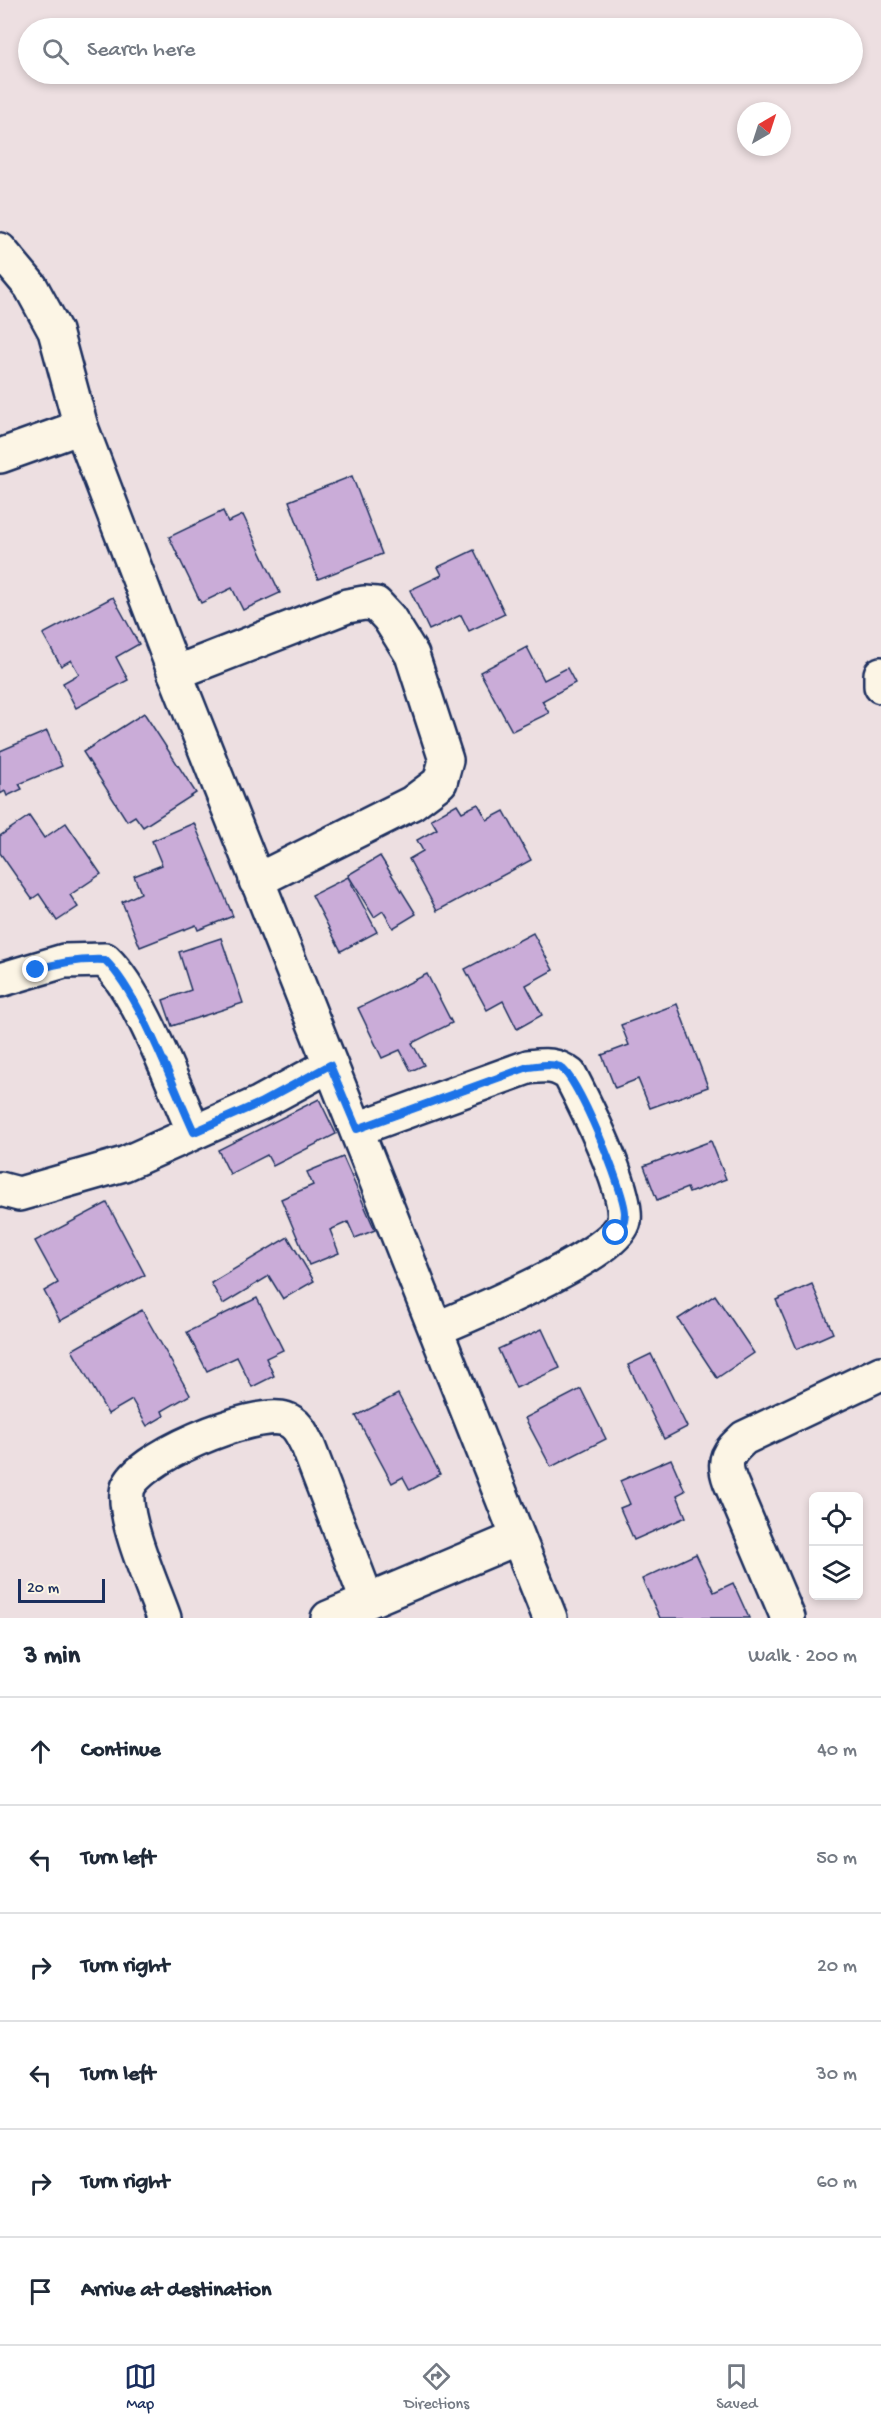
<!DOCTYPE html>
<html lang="en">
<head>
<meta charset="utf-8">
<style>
	:root { --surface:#fff; --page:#f6f6f7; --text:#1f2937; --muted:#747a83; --line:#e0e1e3; --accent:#1b2f5e }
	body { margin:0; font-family:"Gochi Hand",sans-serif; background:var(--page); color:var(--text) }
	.controls { position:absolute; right:18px; bottom:18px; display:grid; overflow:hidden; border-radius:9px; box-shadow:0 3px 9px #0003 }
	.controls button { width:54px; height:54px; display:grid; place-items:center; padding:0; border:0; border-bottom:2px solid var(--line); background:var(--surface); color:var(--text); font:30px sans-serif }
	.compass { position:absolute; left:737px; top:102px; width:54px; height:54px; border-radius:50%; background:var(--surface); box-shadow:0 3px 9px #0003; rotate:39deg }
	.scale { position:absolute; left:18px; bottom:15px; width:87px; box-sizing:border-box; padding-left:6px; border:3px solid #1b2f5e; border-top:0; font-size:16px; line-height:21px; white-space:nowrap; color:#1b2f5e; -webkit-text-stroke:4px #fcf5e5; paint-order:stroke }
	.stop { position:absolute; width:18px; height:18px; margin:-14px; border:4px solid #1a73e8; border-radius:50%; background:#fff }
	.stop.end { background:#1a73e8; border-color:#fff; box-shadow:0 2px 6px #0008 }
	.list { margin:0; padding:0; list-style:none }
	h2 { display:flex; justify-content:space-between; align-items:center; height:78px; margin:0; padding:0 24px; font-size:26px }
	h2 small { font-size:20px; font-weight:400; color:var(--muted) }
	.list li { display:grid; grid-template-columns:39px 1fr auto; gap:18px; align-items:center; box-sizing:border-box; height:108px; padding:0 24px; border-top:2px solid var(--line) }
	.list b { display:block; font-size:22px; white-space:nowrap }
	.list em { font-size:20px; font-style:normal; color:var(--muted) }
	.icon { flex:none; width:33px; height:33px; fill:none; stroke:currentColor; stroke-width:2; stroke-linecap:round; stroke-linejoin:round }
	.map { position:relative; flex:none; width:881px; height:1618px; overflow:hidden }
	.search { position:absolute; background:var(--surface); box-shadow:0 3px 9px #0003; left:18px; right:18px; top:18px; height:66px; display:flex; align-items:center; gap:15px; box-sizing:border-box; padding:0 21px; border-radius:33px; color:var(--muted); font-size:22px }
	.sheet { height:726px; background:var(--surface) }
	nav { display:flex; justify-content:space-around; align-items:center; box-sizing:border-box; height:84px; border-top:2px solid var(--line); background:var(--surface); font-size:16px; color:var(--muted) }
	nav a { display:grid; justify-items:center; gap:3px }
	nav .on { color:var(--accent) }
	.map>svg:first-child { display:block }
	.building { fill:#caacd8; stroke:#1b2f5e; stroke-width:1.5 }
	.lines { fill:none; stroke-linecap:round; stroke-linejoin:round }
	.street-casing { stroke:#1b2f5e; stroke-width:38 }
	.street { stroke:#fcf5e5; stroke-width:33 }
	.route { stroke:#1a73e8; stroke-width:8 }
</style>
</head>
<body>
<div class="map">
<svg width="881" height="1618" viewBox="0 0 881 1618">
	<rect width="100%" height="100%" fill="#eddfe1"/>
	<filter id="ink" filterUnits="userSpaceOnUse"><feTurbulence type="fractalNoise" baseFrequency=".0167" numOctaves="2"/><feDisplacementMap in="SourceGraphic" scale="12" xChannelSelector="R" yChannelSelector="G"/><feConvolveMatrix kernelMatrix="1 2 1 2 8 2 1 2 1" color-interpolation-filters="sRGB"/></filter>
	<g filter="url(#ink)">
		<g class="building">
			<polygon points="352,476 382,554 318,579 289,501"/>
			<polygon points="223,511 228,522 243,515 280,593 243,610 232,588 201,603 169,537"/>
			<polygon points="474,550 505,614 469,631 461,615 429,630 410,590 442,575 438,567"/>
			<polygon points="113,597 139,644 116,657 128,680 76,708 63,683 79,674 71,660 61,666 43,634"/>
			<polygon points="527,647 544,680 567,668 575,683 542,701 549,713 512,731 480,672"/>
			<polygon points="144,713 196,793 143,827 135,816 127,821 83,752"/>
			<polygon points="47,731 62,766 19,784 22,789 7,796 5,791 0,794 0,751"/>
			<polygon points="457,804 462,812 478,804 487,820 504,811 531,860 437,911 409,859 423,851 417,840 437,829 431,819"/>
			<polygon points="29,816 44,838 66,823 101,874 70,895 78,907 57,921 39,894 32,899 0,853 0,836"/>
			<polygon points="194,823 233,916 198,930 196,925 140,947 122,902 141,893 134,876 162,865 152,841"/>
			<polygon points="380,856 416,914 393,928 383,911 374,917 348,875"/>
			<polygon points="348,877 377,932 341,951 312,895"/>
			<polygon points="533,933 553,970 526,985 542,1015 517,1029 503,1001 487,1010 465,969"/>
			<polygon points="221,938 243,1003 172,1026 163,1000 191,990 179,952"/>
			<polygon points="427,974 452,1023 412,1043 424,1065 411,1071 400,1050 382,1058 358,1008"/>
			<polygon points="677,1004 708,1087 650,1108 638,1079 615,1088 602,1055 629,1045 621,1025"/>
			<polygon points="319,1099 336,1134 273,1166 267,1155 230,1174 218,1150"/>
			<polygon points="711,1141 726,1179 689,1193 687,1188 657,1200 644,1166"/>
			<polygon points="343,1157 375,1230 355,1238 348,1222 330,1230 339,1253 309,1265 281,1199 313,1185 307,1172"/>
			<polygon points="107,1203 145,1275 60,1321 44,1291 58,1283 35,1241"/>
			<polygon points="288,1237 314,1281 283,1299 269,1276 223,1304 211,1283"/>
			<polygon points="812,1284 833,1333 797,1349 776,1300"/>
			<polygon points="715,1295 754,1353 717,1378 678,1319"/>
			<polygon points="257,1298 283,1350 266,1358 274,1376 252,1387 237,1357 207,1371 187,1332"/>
			<polygon points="142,1310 190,1395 162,1411 164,1416 147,1426 132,1400 108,1414 72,1350"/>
			<polygon points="542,1329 560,1368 516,1388 498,1349"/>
			<polygon points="651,1354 687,1427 664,1439 628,1365"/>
			<polygon points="581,1389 606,1439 551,1467 525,1418"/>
			<polygon points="398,1394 440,1474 410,1490 403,1477 392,1483 356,1416"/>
			<polygon points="671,1459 685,1491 677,1495 686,1517 634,1540 620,1508 630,1504 620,1481"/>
			<polygon points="696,1554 714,1592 733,1583 749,1618 660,1618 642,1579"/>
		</g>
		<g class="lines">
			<defs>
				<g id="street">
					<polyline points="0,250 31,287 55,331 81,427 175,673 550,1618"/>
					<polyline points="0,456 81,427"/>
					<polyline points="175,673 347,606 364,603 376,604 389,618 412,655 446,760 440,782 412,803 256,881"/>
					<polyline points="881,674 881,686"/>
					<path d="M0,980L64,961L105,960C140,993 173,1085 194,1132"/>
					<path d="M357,1129L528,1067C546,1065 556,1064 570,1075C585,1104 629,1191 624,1221C618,1254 469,1315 436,1329"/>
					<polyline points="0,1189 19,1194 124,1164 260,1103 330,1065"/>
					<path d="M164,1618C153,1587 124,1523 127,1492C130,1459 256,1409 285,1419C298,1423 302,1435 308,1446L367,1600"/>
					<polyline points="328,1618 517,1538"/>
					<path d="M788,1618L730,1481C722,1459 728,1453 744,1438L881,1373"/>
				</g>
			</defs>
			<use href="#street" class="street-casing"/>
			<use href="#street" class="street"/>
		</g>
	</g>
	<g class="lines" filter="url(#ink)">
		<path class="route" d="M36,970C60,962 80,959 105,960C140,994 172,1085 194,1132L260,1103L330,1065L357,1129L528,1067C538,1066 550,1063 560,1067C578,1077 624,1190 625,1213C625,1222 622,1226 616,1233"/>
	</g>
</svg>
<div class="controls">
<button><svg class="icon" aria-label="locate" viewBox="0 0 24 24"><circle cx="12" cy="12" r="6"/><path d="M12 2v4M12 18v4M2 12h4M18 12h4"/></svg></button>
<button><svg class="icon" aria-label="layers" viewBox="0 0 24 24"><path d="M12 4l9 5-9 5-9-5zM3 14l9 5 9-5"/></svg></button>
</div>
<svg class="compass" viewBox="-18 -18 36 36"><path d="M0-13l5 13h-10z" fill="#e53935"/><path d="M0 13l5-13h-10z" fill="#747a83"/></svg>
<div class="scale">20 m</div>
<div class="stop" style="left:616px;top:1233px"></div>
<div class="stop end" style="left:36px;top:970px"></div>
<div class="search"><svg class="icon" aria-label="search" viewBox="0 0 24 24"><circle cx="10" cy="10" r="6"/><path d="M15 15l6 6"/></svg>Search here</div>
</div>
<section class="sheet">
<h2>3 min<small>Walk · 200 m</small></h2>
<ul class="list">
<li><svg class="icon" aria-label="ahead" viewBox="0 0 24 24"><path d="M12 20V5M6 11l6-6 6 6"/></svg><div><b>Continue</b></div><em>40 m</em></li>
<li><svg class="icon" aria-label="left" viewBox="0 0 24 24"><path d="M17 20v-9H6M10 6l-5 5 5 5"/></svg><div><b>Turn left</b></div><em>50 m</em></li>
<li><svg class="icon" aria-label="right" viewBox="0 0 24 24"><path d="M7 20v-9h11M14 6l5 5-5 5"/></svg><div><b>Turn right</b></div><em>20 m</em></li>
<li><svg class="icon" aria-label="left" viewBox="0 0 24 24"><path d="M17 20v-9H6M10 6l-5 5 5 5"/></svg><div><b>Turn left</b></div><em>30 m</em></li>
<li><svg class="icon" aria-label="right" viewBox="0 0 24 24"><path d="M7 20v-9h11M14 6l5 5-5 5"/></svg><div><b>Turn right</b></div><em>60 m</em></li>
<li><svg class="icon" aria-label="arrive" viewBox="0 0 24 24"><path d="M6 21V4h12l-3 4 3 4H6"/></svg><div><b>Arrive at destination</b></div></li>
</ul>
</section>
<nav>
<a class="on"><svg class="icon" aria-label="map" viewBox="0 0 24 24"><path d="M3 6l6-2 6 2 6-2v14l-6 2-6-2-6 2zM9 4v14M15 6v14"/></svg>Map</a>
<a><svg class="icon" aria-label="directions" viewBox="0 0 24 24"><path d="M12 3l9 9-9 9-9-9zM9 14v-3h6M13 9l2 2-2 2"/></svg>Directions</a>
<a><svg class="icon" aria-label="saved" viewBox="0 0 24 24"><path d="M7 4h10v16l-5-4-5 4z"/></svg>Saved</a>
</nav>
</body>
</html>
